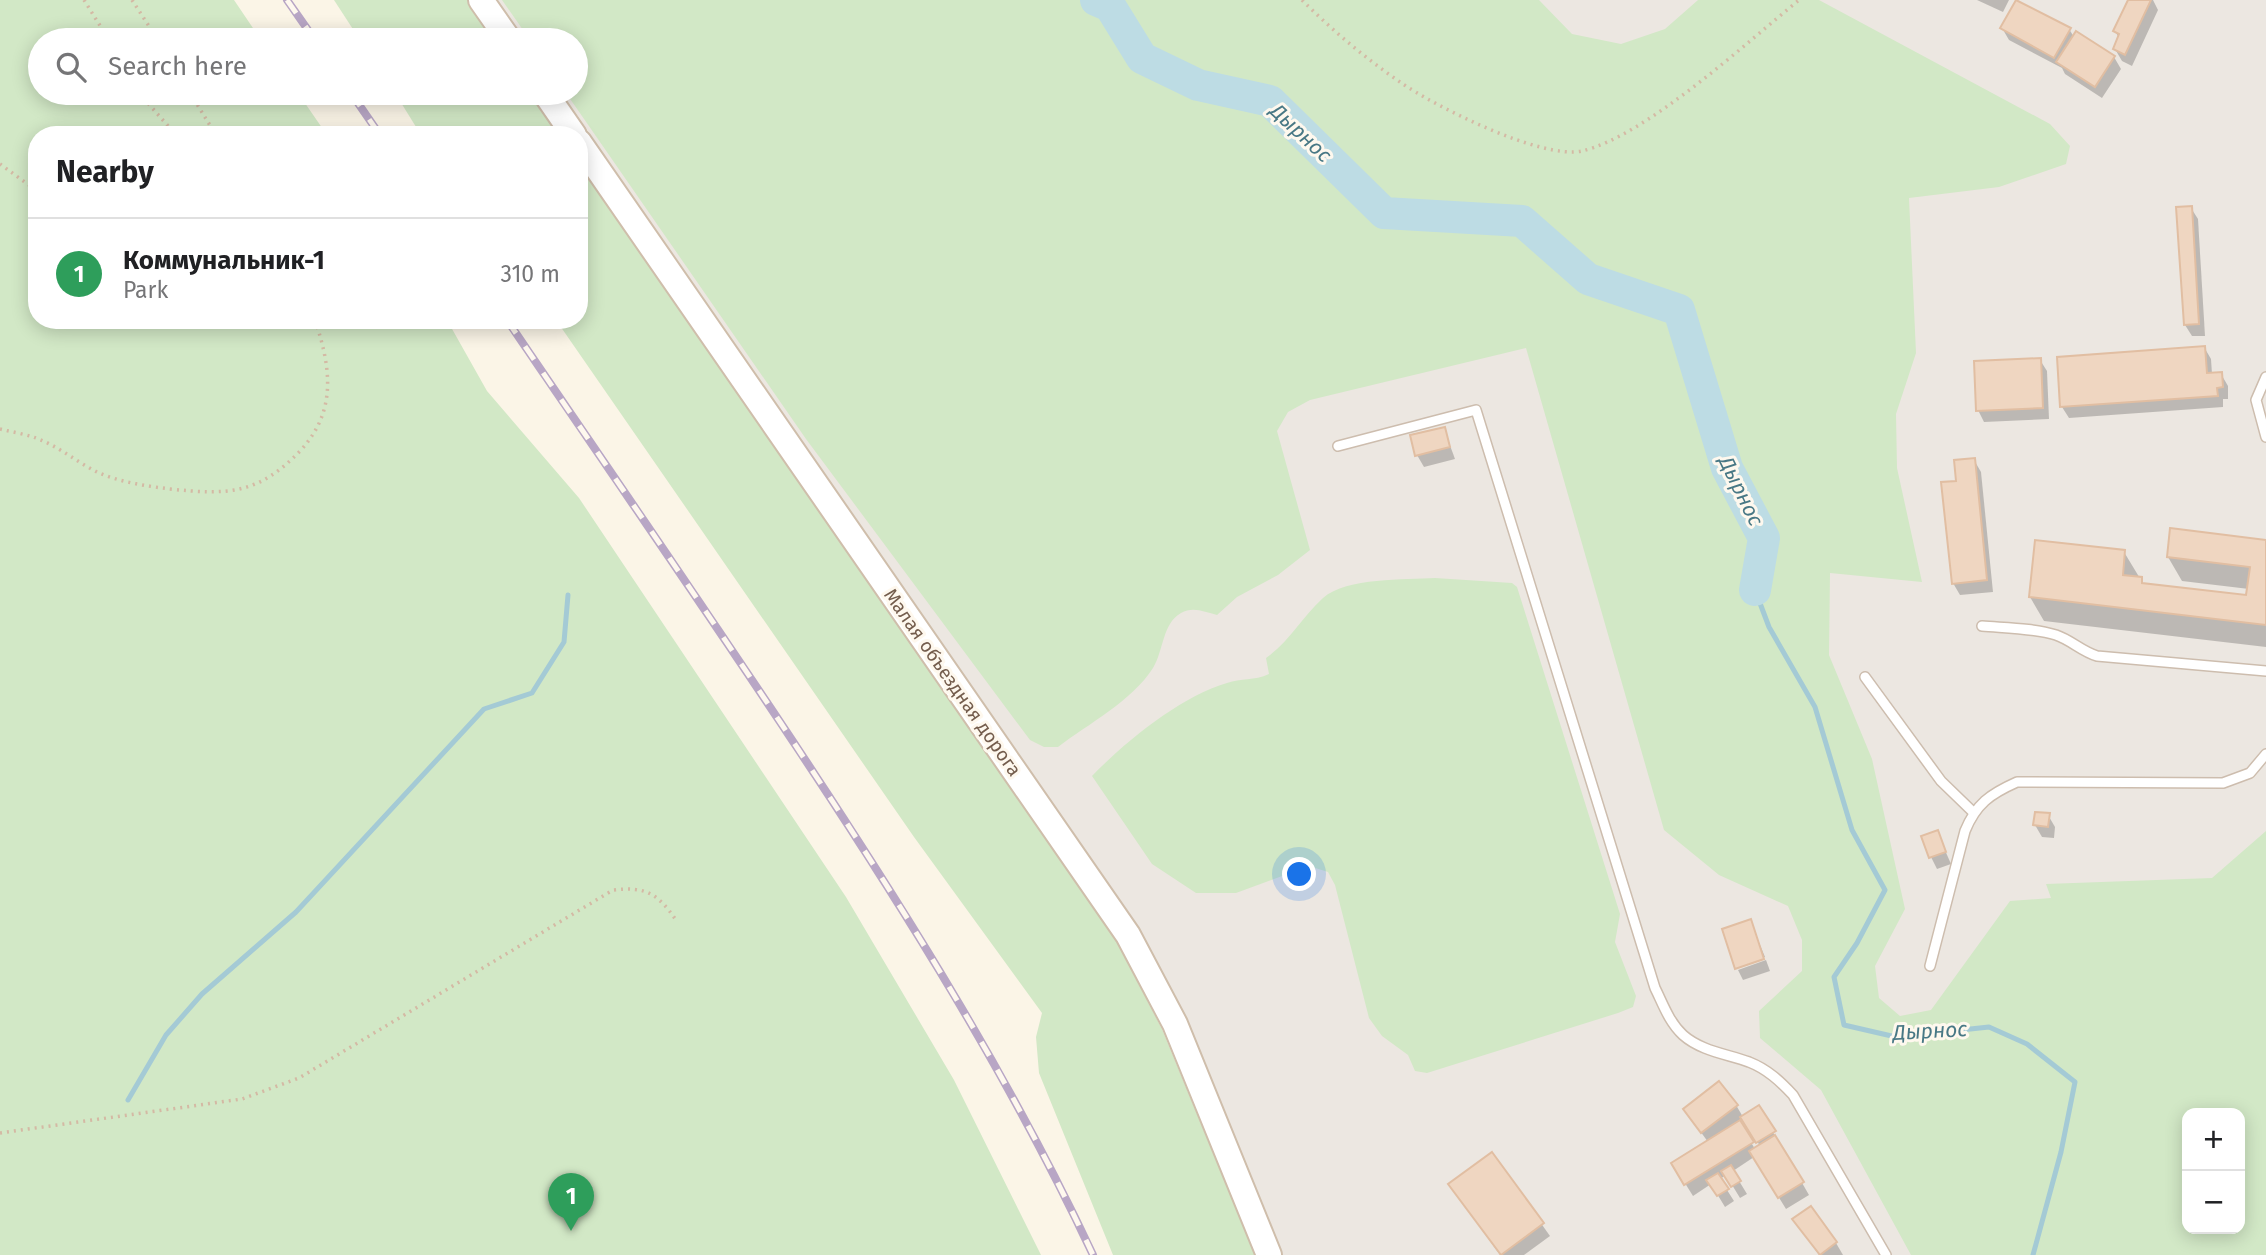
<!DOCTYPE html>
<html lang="en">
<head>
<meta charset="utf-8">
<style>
	:root { --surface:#fff; --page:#f6f6f6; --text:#202124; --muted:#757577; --line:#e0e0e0; --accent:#111827 }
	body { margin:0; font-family:"Fira Sans",sans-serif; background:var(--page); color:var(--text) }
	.controls { position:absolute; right:21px; bottom:21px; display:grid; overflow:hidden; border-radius:14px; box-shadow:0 4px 18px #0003 }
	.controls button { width:63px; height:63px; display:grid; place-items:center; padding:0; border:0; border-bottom:2px solid var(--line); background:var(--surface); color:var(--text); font:35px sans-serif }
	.you { position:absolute; left:1300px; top:875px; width:24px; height:24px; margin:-18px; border:5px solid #fff; border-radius:50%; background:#1a73e8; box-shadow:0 0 0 10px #1a73e833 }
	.badge { display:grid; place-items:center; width:46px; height:46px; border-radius:50%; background:var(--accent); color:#fff; font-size:23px; font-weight:700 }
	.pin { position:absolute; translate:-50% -58px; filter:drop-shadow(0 2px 4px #0008) }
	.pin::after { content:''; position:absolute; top:37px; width:24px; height:21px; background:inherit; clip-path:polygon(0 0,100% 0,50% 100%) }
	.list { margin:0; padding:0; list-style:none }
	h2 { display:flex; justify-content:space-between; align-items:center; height:91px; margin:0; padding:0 28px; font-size:30px }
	h2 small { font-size:23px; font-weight:400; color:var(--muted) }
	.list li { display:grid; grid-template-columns:46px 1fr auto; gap:21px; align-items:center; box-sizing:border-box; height:112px; padding:0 28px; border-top:2px solid var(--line) }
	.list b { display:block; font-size:26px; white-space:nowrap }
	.list p { margin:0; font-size:23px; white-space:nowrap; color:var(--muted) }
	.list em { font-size:23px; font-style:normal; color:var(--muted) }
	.icon { flex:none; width:38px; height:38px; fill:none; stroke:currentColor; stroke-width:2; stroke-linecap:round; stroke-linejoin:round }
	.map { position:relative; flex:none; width:2266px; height:1255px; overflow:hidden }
	.search { position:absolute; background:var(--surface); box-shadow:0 4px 18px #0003; left:28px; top:28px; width:560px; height:77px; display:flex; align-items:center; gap:18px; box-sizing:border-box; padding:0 24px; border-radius:38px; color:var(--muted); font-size:26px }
	.panel { position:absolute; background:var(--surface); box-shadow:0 4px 18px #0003; left:28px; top:126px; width:560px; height:203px; border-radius:28px }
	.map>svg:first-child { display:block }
	.industrial { fill:#ece7e1; fill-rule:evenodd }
	.green { fill:#d2e8c6; fill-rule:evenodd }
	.shadow { fill:#0003; fill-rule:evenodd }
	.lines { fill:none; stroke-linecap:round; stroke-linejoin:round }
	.stream { stroke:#a4cad5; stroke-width:5 }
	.river { stroke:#bddce4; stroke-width:32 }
	.building { fill:#efd6c1; stroke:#e1bea2; stroke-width:2 }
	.lane-casing { stroke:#cdbdae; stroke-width:12 }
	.secondary-casing { stroke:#cfbeab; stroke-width:28 }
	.path { stroke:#d4b9a4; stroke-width:3.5; stroke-dasharray:2 5; stroke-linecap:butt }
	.lane { stroke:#fff; stroke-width:9 }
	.secondary { stroke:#fff; stroke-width:24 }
	.rail-casing { stroke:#b8a6c5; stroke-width:8 }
	.rail { stroke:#fef8ee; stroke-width:5; stroke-dasharray:16; stroke-linecap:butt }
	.labels { text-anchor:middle; stroke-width:6; stroke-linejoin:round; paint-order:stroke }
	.street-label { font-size:19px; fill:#745d4d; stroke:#fef8ee }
	.water-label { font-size:21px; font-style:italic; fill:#487885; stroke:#fef8ee }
</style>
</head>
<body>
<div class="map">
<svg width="2266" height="1255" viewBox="0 0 2266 1255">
	<rect width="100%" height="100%" fill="#fbf5e7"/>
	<path class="industrial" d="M497,0H2266V1255H1283L1187,1019L1139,928L562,93H576V40H525ZM2187,1113H2240V1229H2187Z"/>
	<g class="green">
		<polygon points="0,0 234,0 261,40 40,40 40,93 298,93 327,135 37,135 37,320 447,320 487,391 579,498 846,897 954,1080 1041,1255 0,1255"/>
		<polygon points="334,0 470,0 498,40 360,40"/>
		<path d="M502,0H1539L1572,34L1621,44L1665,29L1698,0H1819L2050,124L2070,146L2066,164L1999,187L1909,198L1916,353L1896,414L1897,468L1922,582L1830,573L1829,655L1872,759L1905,909L1875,966L1879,998L1900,1016L1931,1010L2010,901L2051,898L2046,884L2212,878L2266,831V1255H1911L1821,1090L1760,1038L1759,1011L1802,971V940L1788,906L1719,875L1664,830L1526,348L1310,400L1288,412L1277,431L1310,550L1278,575L1237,597L1217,615C1205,612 1193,606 1181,613C1162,624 1164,650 1153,668C1132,701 1088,724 1058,747H1044L1030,740L806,439L566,93H576V40H530ZM2187,1113H2240V1229H2187Z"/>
		<polygon points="395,93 534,93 563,135 421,135"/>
		<polygon points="579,159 1117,942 1162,1029 1255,1255 1113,1255 1039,1073 1036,1037 1042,1013 914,837 556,320 579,320"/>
		<path d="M1435,578L1512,583L1517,587L1620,914L1615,942L1636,996L1633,1007L1618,1013L1427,1073L1415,1071L1408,1055L1382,1036L1369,1018L1335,885L1328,872L1309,866L1236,893H1196L1152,864L1092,776C1125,742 1181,696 1227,683C1241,678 1254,681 1269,674L1266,658C1289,642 1302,617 1323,598C1347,577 1405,580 1435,578Z"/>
	</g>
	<g class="shadow">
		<polygon points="1977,0 2009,0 2003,12"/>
		<polygon points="2130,0 2153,0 2158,10 2132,66 2122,61 2115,49 2119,38 2115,31"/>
		<polygon points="2018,1 2069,29 2074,37 2114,57 2121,69 2102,98 2065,74 2062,68 2009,40 2002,28"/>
		<polygon points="2191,208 2198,219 2205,336 2192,336 2185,325"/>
		<polygon points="2204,347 2211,359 2212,374 2221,374 2228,386 2228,399 2223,399 2223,407 2069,418 2062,407"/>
		<polygon points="2040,360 2047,371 2049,419 1984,422 1978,410"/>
		<polygon points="1444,429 1455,459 1424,467 1417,455"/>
		<polygon points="1974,460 1981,472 1993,592 1960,595 1953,583 1958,482"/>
		<polygon points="2266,541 2266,647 2044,621 2030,597 2124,552 2144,585 2248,597 2249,589 2182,581 2168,557"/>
		<polygon points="2048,815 2055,827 2054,838 2042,837 2035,825"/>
		<polygon points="1937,832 1951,864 1937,869 1931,857"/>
		<polygon points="1750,921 1765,957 1736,966"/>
		<polygon points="1766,960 1770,971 1743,980 1738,970"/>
		<path d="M1736,1105L1743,1117L1759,1108L1809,1195L1786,1209L1754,1157L1733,1171L1747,1194L1740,1198L1726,1175L1720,1179L1734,1201L1725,1207L1711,1184L1693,1196L1673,1164L1708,1142L1685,1110ZM1743,1118L1760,1146L1755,1149L1738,1121Z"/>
		<polygon points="1492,1154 1550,1236 1524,1255 1500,1255 1450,1185"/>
		<polygon points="1795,1220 1836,1243 1843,1255 1819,1255"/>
	</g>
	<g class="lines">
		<g class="stream">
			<polyline points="1755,590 1769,627 1815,707 1852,830 1885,890 1857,943 1834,977 1844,1025 1896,1037 1989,1027 2027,1044 2075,1082 2061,1152 2033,1255"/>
			<polyline points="128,1100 166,1035 202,994 296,912 484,709 532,693 564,642 568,595"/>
		</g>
		<polyline class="river" points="1096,0 1110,6 1142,58 1198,85 1270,101 1384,213 1522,221 1588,279 1679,310 1727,468 1764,538 1755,590"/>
	</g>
	<g class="building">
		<polygon points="2016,0 2071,28 2054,58 2000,28"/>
		<polygon points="2128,0 2151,0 2125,55 2113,49 2119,34 2113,31"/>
		<polygon points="2076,31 2115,56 2095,87 2056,62"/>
		<polygon points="2192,206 2199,324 2184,325 2176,207"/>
		<polygon points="2205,346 2207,373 2222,372 2223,387 2217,388 2218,396 2060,407 2057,357"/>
		<polygon points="2041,358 2043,408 1976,411 1974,361"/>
		<polygon points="1445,427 1450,447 1415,456 1410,435"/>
		<polygon points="1975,458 1987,580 1952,584 1941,482 1956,481 1954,460"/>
		<polygon points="2170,528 2266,540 2266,625 2029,597 2035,540 2125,550 2123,575 2142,577 2142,583 2246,595 2250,567 2167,557"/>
		<polygon points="2035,812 2050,813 2048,827 2033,825"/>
		<polygon points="1938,830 1946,852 1929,858 1921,836"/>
		<polygon points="1751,919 1764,959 1735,969 1722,929"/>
		<polygon points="1719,1081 1738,1105 1701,1133 1683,1109"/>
		<polygon points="1759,1105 1776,1131 1756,1143 1740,1117"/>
		<polygon points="1740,1120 1754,1142 1684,1185 1671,1163"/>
		<polygon points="1775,1135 1804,1182 1778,1198 1749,1151"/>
		<polygon points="1492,1152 1544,1223 1501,1255 1448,1184"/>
		<polygon points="1731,1165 1741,1181 1731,1187 1721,1171"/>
		<polygon points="1718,1173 1729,1189 1717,1196 1706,1180"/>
		<polygon points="1811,1206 1837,1242 1820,1255 1792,1219"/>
	</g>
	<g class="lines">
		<defs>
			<g id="lane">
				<polyline points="2266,377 2256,400 2266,437"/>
				<path d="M1338,446L1476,410L1655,988C1663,1004 1669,1022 1683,1035C1701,1051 1727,1054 1749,1062C1767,1069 1780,1081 1793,1095L1886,1255"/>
				<path d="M1982,626C2006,628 2033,628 2056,635C2071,640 2081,651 2097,656L2266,671"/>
				<polyline points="1865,677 1941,781 1973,812"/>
				<path d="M1930,966L1965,831C1976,804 1990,794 2017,782L2223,783L2250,773L2266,754"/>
			</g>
			<g id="secondary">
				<polyline points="481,0 509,40"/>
				<polyline points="545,93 574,135"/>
				<polyline points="579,142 1128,935 1175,1024 1269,1255"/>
			</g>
		</defs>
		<use href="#lane" class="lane-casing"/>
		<use href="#secondary" class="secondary-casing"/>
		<g class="path">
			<polyline points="84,0 109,40"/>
			<polyline points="132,0 158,40"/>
			<path d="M1302,0C1332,30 1365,58 1400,82C1434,106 1542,160 1582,151C1646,136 1746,43 1799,0"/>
			<polyline points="139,93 176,135"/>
			<polyline points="190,93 216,135"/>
			<polyline points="0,164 37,191"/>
			<path d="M0,429C12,432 25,434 36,438C58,446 77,462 97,472C119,482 146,486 170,489C228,495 258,495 301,450C337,410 331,368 315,320"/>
			<path d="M0,1133L242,1099L299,1078L613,890C646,886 658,894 676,920"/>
		</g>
		<use href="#lane" class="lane"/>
		<use href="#secondary" class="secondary"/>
		<defs>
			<g id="rail">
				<polyline points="287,0 315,40"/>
				<polyline points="351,93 380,135"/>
				<path d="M507,320C605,464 704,607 800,752C908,915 1010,1078 1093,1255"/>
			</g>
		</defs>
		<use href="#rail" class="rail-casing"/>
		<use href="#rail" class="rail"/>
	</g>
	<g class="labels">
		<g class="street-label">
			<text transform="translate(953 682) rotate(55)" y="7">Малая объездная дорога</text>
		</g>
		<g class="water-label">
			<text transform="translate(1301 133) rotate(43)" y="7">Дырнос</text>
			<text transform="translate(1741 491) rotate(64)" y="7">Дырнос</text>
			<text transform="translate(1930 1031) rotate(-3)" y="7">Дырнос</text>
		</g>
	</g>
</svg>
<div class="controls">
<button>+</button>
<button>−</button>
</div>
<div class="you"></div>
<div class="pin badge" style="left:571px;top:1231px;background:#2e9e5b">1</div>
<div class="search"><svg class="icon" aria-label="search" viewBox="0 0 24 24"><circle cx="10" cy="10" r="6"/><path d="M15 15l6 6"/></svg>Search here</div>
<section class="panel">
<h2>Nearby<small></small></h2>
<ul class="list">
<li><span class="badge" style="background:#2e9e5b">1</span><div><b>Коммунальник-1</b><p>Park</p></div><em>310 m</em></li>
</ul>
</section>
</div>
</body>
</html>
